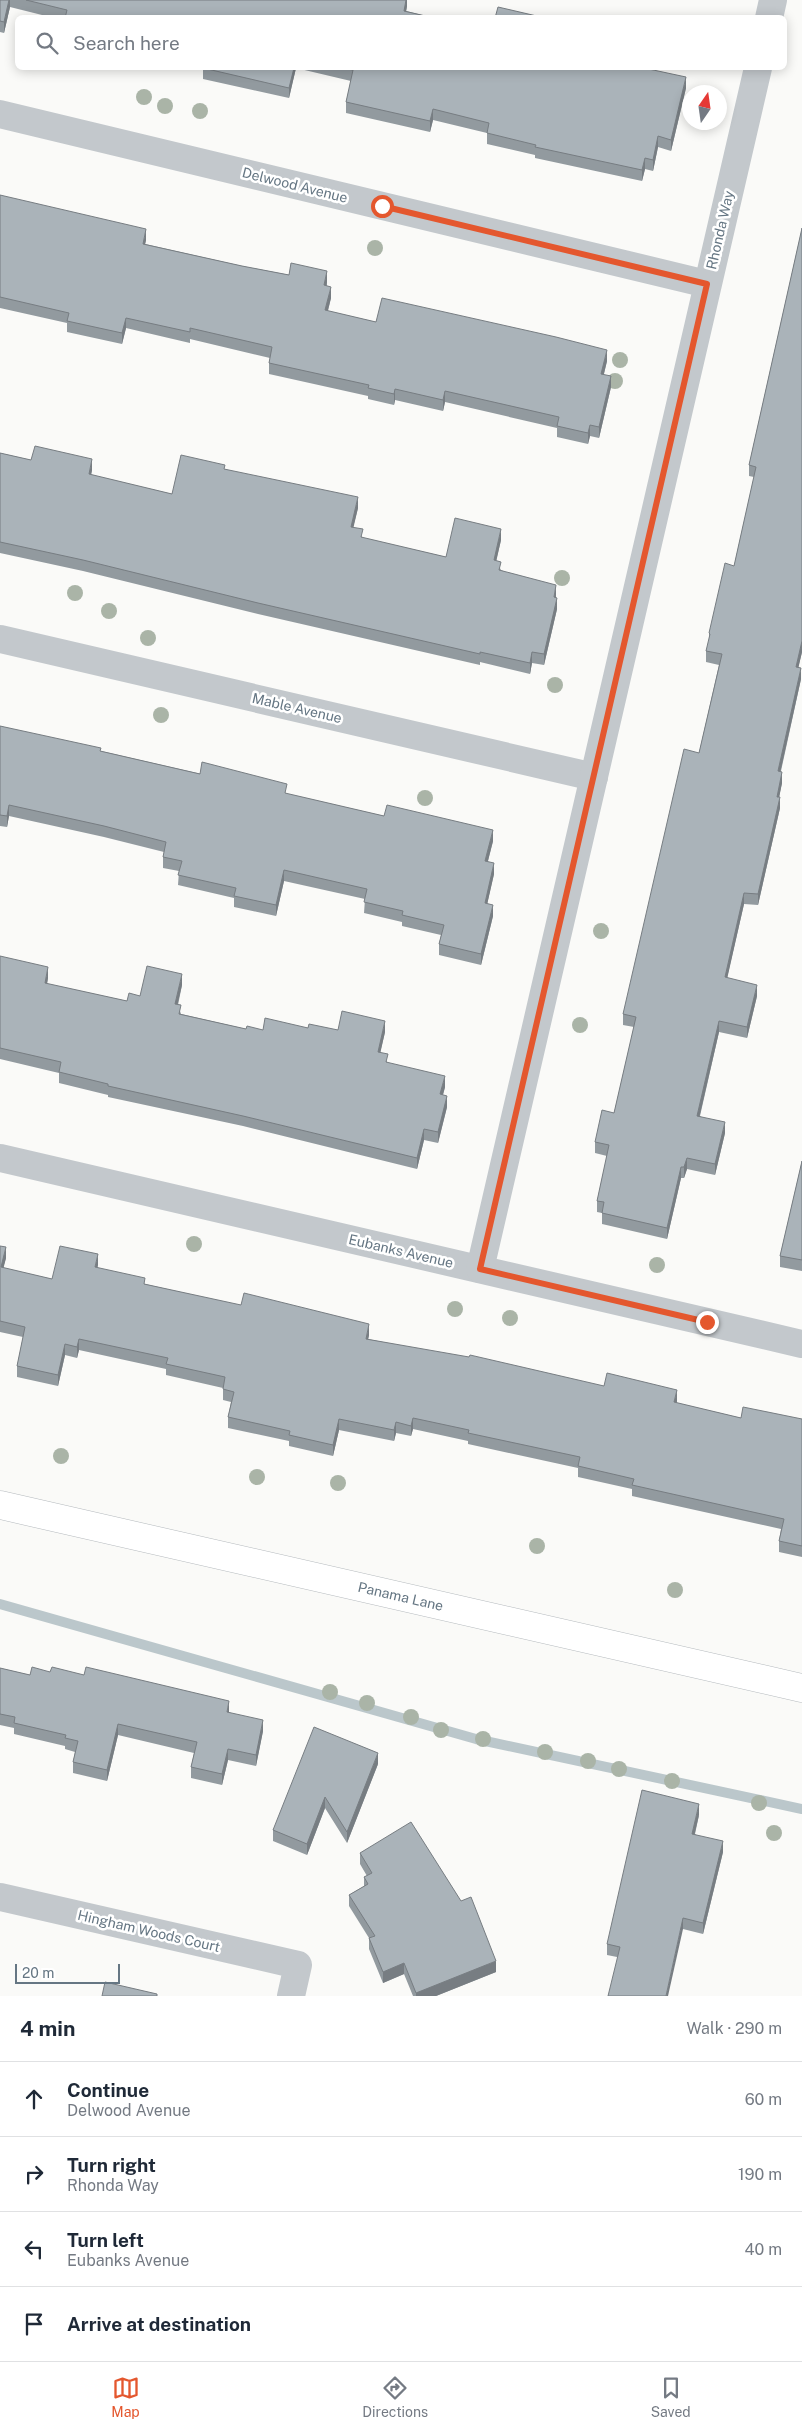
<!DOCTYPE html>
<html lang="en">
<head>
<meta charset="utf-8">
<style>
	:root { --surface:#fff; --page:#f2f2f3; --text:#1f2937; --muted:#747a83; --line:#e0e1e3; --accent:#e4572e }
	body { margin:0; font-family:"Public Sans",sans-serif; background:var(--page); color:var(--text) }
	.compass { position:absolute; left:682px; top:85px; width:45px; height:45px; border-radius:50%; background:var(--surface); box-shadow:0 2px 12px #0003; rotate:13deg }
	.scale { position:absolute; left:15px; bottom:12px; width:105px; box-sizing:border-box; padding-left:5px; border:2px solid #657683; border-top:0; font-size:14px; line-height:18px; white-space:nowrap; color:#657683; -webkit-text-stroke:4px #fff; paint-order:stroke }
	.stop { position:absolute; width:15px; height:15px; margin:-11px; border:4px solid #e4572e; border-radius:50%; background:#fff }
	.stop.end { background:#e4572e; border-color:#fff; box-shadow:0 1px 5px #0008 }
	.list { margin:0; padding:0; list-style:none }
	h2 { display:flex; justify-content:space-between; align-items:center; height:65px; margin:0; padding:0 20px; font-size:21px }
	h2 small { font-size:16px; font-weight:400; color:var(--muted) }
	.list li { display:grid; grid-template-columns:32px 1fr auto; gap:15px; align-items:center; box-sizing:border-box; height:75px; padding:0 20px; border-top:1px solid var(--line) }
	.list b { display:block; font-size:19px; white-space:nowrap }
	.list p { margin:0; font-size:16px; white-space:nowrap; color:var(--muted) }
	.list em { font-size:16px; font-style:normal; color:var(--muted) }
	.icon { flex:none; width:28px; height:28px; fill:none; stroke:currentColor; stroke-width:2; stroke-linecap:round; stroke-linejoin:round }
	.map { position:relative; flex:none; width:802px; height:1996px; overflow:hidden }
	.search { position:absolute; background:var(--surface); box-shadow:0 2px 12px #0003; left:15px; right:15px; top:15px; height:55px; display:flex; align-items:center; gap:12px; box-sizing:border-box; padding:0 18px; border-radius:8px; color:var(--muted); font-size:19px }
	.sheet { height:365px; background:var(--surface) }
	nav { display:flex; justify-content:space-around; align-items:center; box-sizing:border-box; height:70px; border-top:1px solid var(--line); background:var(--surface); font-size:14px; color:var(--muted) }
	nav a { display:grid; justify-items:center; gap:2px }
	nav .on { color:var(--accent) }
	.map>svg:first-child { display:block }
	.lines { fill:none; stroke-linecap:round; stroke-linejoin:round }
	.stream { stroke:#bbc7cb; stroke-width:10 }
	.major-casing { stroke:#b5babe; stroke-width:29 }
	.minor { stroke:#c3c8cc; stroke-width:28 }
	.major { stroke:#fff; stroke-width:28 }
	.tree { fill:#aab4a7 }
	.wall { fill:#929a9f }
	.shaded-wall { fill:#777d82 }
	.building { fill:#aab3b9; stroke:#777d82 }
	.route { stroke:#e4572e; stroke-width:6 }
	.labels { text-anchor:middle; stroke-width:5; stroke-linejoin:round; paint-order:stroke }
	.street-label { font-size:14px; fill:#657683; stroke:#fff }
</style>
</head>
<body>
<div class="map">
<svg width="802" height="1996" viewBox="0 0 802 1996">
	<rect width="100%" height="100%" fill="#fafaf8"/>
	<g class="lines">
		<polyline class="stream" points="0,1604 476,1739 802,1809"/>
		<defs>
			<g id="major">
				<path id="s1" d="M0,1505L802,1688"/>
			</g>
		</defs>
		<use href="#major" class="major-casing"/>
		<g class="minor">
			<polyline points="769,18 773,0"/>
			<polyline points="0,114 707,284"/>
			<polyline points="0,639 594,777"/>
			<polyline points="0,1158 802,1344"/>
			<polyline points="480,1269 758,68"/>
			<polyline points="0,1897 298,1965 291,1996"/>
		</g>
		<use href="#major" class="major"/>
	</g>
	<g class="tree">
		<circle cx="144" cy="97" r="8"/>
		<circle cx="165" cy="106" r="8"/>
		<circle cx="200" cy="111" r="8"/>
		<circle cx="375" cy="248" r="8"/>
		<circle cx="620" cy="360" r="8"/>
		<circle cx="615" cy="381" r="8"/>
		<circle cx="562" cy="578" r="8"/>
		<circle cx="75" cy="593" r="8"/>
		<circle cx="109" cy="611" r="8"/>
		<circle cx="148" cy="638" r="8"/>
		<circle cx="555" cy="685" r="8"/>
		<circle cx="161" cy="715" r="8"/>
		<circle cx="425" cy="798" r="8"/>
		<circle cx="601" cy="931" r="8"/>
		<circle cx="580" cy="1025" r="8"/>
		<circle cx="194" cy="1244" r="8"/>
		<circle cx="657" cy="1265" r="8"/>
		<circle cx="455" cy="1309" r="8"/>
		<circle cx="510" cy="1318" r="8"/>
		<circle cx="61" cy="1456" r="8"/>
		<circle cx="257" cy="1477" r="8"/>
		<circle cx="338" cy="1483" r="8"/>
		<circle cx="537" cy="1546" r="8"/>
		<circle cx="675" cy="1590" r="8"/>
		<circle cx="330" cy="1692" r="8"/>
		<circle cx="367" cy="1703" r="8"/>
		<circle cx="411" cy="1717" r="8"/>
		<circle cx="441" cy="1730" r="8"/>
		<circle cx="483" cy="1739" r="8"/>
		<circle cx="545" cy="1752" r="8"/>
		<circle cx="588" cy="1761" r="8"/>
		<circle cx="619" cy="1769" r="8"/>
		<circle cx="672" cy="1781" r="8"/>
		<circle cx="759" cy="1803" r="8"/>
		<circle cx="774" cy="1833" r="8"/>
	</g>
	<g class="wall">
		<polygon points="0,0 407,0 407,6 406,11 434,18 54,18 10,7 4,33 0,32"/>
		<polygon points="196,68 644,68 686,88 671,151 658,147 653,171 645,169 642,181 535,158 535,155 487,144 487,133 433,120 430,132 346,113 346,102 351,81 296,68 289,98 203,79 203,69"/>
		<polygon points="0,195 146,240 145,244 242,266 327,282 327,286 331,298 328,311 376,322 607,361 604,374 611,387 599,438 590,436 588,444 557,437 557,428 445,402 443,411 395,400 394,405 368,399 368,396 269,374 269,363 270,358 190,339 190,343 126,328 122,344 67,332 67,323 0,308"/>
		<polygon points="802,228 802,652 798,668 801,679 781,771 782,783 779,797 780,808 758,905 744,904 727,978 757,996 747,1038 719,1032 700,1116 725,1133 715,1175 687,1169 684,1178 681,1178 667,1239 602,1224 602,1213 597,1212 597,1201 607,1156 595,1153 595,1142 614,1113 634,1027 623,1025 623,1014 699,753 719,665 706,662 706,651 709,642 709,633 734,566 754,477 749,476 749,465"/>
		<polygon points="0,453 31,460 92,470 91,475 172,494 225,469 358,508 353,527 363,538 446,557 501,540 496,561 501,570 556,596 557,609 544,665 532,663 530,674 480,662 480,665 258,614 83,571 0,553"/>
		<polygon points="0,726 101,751 493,841 488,861 494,874 487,904 493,916 481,965 439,955 439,944 441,935 402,926 402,922 364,913 365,899 284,881 276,916 234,907 234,898 178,885 179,871 163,868 163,857 164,852 104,837 9,816 7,827 0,826"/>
		<polygon points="0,956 48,978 47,984 127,1001 140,996 182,985 178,1005 181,1014 246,1029 263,1030 308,1028 338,1030 385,1032 380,1053 388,1063 445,1087 443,1095 447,1107 438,1143 424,1140 417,1169 243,1126 108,1097 108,1095 59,1083 59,1073 0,1059"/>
		<polygon points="802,1161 802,1271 780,1267 780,1256"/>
		<polygon points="0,1246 6,1258 3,1268 52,1279 98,1265 97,1268 145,1284 369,1335 368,1339 677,1401 677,1403 741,1418 802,1419 802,1557 779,1552 779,1541 781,1529 632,1496 632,1489 578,1477 578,1468 468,1444 468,1441 413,1429 411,1436 396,1433 394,1441 339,1430 333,1456 289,1446 289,1441 228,1428 228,1417 231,1402 223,1400 223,1388 166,1375 166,1369 79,1350 77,1358 65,1355 58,1386 17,1377 17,1366 23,1337 0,1332"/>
		<polygon points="0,1668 30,1675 229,1712 263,1731 256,1766 228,1760 222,1785 191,1778 191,1767 194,1753 118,1735 107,1781 73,1773 73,1762 75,1752 65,1749 65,1746 14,1734 14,1728 0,1725"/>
		<polygon points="378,1764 347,1843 325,1808 307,1855 273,1841 273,1830"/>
		<polygon points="699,1815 695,1834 723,1852 703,1934 683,1929 617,1957 607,1955 607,1944"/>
		<polygon points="360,1853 496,1972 436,1996 413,1996 404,1974 383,1983 369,1949 369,1938 349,1906 349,1895 364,1886 364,1877 367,1876 360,1864"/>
	</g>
	<g class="shaded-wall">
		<polygon points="9,0 10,0 10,7 4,33 4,22"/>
		<polygon points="406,0 407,0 407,6 405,18 404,11"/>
		<polygon points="294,68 296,68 289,98 289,88"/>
		<polygon points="686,77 686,88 671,151 671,140"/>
		<polygon points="433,109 433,120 430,132 430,121"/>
		<polygon points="658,136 658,147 653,171 653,160"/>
		<polygon points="645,158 645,169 642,181 642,170"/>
		<polygon points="146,229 146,240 143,254 143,244"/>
		<polygon points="327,271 327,282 324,296 324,285"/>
		<polygon points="331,287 331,298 325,321 325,310"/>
		<polygon points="126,318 126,328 122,344 122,333"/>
		<polygon points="607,350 607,361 601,385 601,374"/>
		<polygon points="611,376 611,387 599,438 599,427"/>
		<polygon points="395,389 395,400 394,405 394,394"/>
		<polygon points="445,391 445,402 443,411 443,400"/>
		<polygon points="590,425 590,436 588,444 588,433"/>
		<polygon points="92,459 92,470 89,485 89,474"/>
		<polygon points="358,497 358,508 351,538 351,527"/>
		<polygon points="501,529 501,540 494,571 494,560"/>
		<polygon points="556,585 556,596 554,608 554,597"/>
		<polygon points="557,598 557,609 544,665 544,654"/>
		<polygon points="802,641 802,652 796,678 796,667"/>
		<polygon points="532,652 532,663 530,674 530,663"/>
		<polygon points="801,668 801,679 778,782 778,771"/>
		<polygon points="782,772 782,783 777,808 777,797"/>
		<polygon points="780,797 780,808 758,905 758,894"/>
		<polygon points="9,805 9,816 7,827 7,816"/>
		<polygon points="493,830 493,841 485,872 485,861"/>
		<polygon points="494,863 494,874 485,914 485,903"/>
		<polygon points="284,870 284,881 276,916 276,905"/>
		<polygon points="744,893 744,904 725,988 725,977"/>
		<polygon points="493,905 493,916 481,965 481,954"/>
		<polygon points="48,967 48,978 45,994 45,983"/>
		<polygon points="182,974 182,985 175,1015 175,1004"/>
		<polygon points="757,985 757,996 747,1038 747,1027"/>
		<polygon points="385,1021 385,1032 378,1063 378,1052"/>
		<polygon points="719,1021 719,1032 697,1127 697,1116"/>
		<polygon points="445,1076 445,1087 440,1105 440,1094"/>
		<polygon points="447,1096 447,1107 438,1143 438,1132"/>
		<polygon points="725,1122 725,1133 715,1175 715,1164"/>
		<polygon points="424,1129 424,1140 417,1169 417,1158"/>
		<polygon points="687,1158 687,1169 684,1178 684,1167"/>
		<polygon points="681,1167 681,1178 667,1239 667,1228"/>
		<polygon points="6,1247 6,1258 1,1278 1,1267"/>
		<polygon points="98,1254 98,1265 95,1278 95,1267"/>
		<polygon points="369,1324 369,1335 366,1350 366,1339"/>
		<polygon points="79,1339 79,1350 77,1358 77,1347"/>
		<polygon points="65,1344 65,1355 58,1386 58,1375"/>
		<polygon points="677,1390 677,1401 674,1413 674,1402"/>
		<polygon points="413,1418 413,1429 411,1436 411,1426"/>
		<polygon points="339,1419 339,1430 333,1456 333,1445"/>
		<polygon points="396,1422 396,1433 394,1441 394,1430"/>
		<polygon points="229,1701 229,1712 227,1712"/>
		<polygon points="263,1720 263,1731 256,1766 256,1755"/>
		<polygon points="118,1724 118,1735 107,1781 107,1770"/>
		<polygon points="228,1749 228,1760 222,1785 222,1774"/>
		<polygon points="378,1753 378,1764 347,1843 347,1832"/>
		<polygon points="325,1797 325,1808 307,1855 307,1844"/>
		<polygon points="699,1804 699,1815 692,1845 692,1834"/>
		<polygon points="723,1841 723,1852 703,1934 703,1923"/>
		<polygon points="683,1918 683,1929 668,1996 666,1996"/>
		<polygon points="496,1961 496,1972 436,1996 416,1996 416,1993"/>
		<polygon points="404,1963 404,1974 383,1983 383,1972"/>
	</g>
	<g class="building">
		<polygon points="0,0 9,0 4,22 0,21"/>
		<polygon points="26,0 406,0 404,11 434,18 65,18 67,10"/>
		<polygon points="498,7 541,17 541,18 495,18"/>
		<polygon points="203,68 294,68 289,88"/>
		<polygon points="341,68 644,68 686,77 671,140 658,136 653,160 645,158 642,170 535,147 536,145 487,133 489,123 433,109 430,121 346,102 353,70"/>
		<polygon points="0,195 146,229 143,244 242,266 289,275 291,263 327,271 324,285 331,287 325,310 376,322 382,298 556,337 607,350 601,374 611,376 599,427 590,425 588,433 557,426 559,417 445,391 443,400 395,389 394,394 368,388 369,385 269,363 272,347 190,328 190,332 126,318 122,333 67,321 69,313 0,297"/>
		<polygon points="802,228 802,641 796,667 801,668 778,771 782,772 777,797 780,797 758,894 744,893 725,977 757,985 747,1027 719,1021 697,1116 725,1122 715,1164 687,1158 684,1167 681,1167 667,1228 602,1213 604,1202 597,1201 609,1145 595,1142 602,1110 614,1113 636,1017 623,1014 684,749 699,753 722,654 706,651 710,634 709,633 725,563 734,566 756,467 749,465"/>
		<polygon points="35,446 92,459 89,474 172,494 181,455 225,465 224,469 358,497 351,527 363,529 361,537 446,557 455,518 501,529 494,560 501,562 499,570 556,585 554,597 557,598 544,654 532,652 530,663 480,652 480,654 258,603 83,560 0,542 0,453 31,460"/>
		<polygon points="0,726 101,748 100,751 200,774 202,762 287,784 285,793 384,816 387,805 493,830 485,861 494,863 485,903 493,905 481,954 439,944 444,925 402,915 403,911 364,902 367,889 284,870 276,905 234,896 236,888 178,875 182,861 163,857 166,842 104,826 9,805 7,816 0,815"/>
		<polygon points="0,956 48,967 45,983 127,1001 129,993 140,996 147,966 182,974 175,1004 181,1005 179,1014 246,1029 247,1026 263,1030 265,1018 308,1028 309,1024 338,1030 342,1011 385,1021 378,1052 388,1054 386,1062 445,1076 440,1094 447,1096 438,1132 424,1129 417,1158 243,1116 108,1086 108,1084 59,1072 61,1062 0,1048"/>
		<polygon points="802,1161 802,1260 780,1256"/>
		<polygon points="0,1246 6,1247 1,1267 52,1279 60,1246 98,1254 95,1267 145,1278 144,1284 241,1305 244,1293 369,1324 366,1339 469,1357 470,1355 604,1386 607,1373 677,1390 674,1402 741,1418 743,1407 802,1419 802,1546 779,1541 784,1519 632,1485 634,1479 578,1466 580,1457 468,1433 469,1430 413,1418 411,1426 396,1422 394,1430 339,1419 333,1445 289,1435 290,1431 228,1417 234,1392 223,1389 225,1377 166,1364 168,1358 79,1339 77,1347 65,1344 58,1375 17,1366 25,1327 0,1321"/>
		<polygon points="32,1667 50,1672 52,1667 84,1675 86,1667 229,1701 227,1712 263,1720 256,1755 228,1749 222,1774 191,1767 197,1742 118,1724 107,1770 73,1762 78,1741 65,1738 66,1735 14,1723 15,1717 0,1714 0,1668 30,1675"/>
		<polygon points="314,1727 378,1753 347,1832 325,1797 307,1844 273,1830"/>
		<polygon points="642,1790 699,1804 692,1834 723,1841 703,1923 683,1918 666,1996 608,1996 620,1947 607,1944"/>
		<polygon points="411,1822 461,1901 471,1897 496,1961 416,1993 404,1963 383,1972 369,1938 375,1936 349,1895 368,1884 364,1877 372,1873 360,1853"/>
		<polygon points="105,1982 157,1994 157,1996 102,1996"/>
	</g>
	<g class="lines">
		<polyline class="route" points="382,206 707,284 480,1269 707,1322"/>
	</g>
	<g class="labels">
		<g class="street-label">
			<text transform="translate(295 185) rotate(14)" y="5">Delwood Avenue</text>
			<text transform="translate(720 230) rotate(-77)" y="5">Rhonda Way</text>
			<text transform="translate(297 708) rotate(13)" y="5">Mable Avenue</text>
			<text transform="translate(401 1251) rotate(13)" y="5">Eubanks Avenue</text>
			<text dy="5" stroke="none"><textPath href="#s1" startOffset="411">Panama Lane</textPath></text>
			<text transform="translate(149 1931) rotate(13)" y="5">Hingham Woods Court</text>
		</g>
	</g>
</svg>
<svg class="compass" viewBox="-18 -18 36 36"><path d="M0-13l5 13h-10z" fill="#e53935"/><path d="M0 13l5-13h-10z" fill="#747a83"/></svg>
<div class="scale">20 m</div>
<div class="stop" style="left:382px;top:206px"></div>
<div class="stop end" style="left:707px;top:1322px"></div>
<div class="search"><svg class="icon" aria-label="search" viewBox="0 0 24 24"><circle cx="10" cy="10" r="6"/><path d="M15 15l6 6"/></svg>Search here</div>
</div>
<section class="sheet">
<h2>4 min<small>Walk · 290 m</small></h2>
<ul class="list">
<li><svg class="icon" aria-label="ahead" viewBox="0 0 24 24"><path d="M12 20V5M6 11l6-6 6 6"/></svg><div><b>Continue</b><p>Delwood Avenue</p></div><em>60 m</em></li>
<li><svg class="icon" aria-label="right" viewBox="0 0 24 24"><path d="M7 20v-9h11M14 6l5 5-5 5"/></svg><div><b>Turn right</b><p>Rhonda Way</p></div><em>190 m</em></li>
<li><svg class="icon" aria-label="left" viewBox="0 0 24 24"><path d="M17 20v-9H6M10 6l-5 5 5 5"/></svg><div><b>Turn left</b><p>Eubanks Avenue</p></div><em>40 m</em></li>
<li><svg class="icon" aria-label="arrive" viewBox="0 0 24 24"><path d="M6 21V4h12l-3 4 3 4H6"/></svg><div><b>Arrive at destination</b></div></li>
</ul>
</section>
<nav>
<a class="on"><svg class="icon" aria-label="map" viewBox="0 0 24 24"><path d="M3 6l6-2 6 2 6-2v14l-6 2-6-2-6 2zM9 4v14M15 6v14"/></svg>Map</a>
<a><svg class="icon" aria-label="directions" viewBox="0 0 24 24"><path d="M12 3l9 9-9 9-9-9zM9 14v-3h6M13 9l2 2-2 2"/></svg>Directions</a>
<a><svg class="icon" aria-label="saved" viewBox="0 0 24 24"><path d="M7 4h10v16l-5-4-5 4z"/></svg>Saved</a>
</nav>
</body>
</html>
